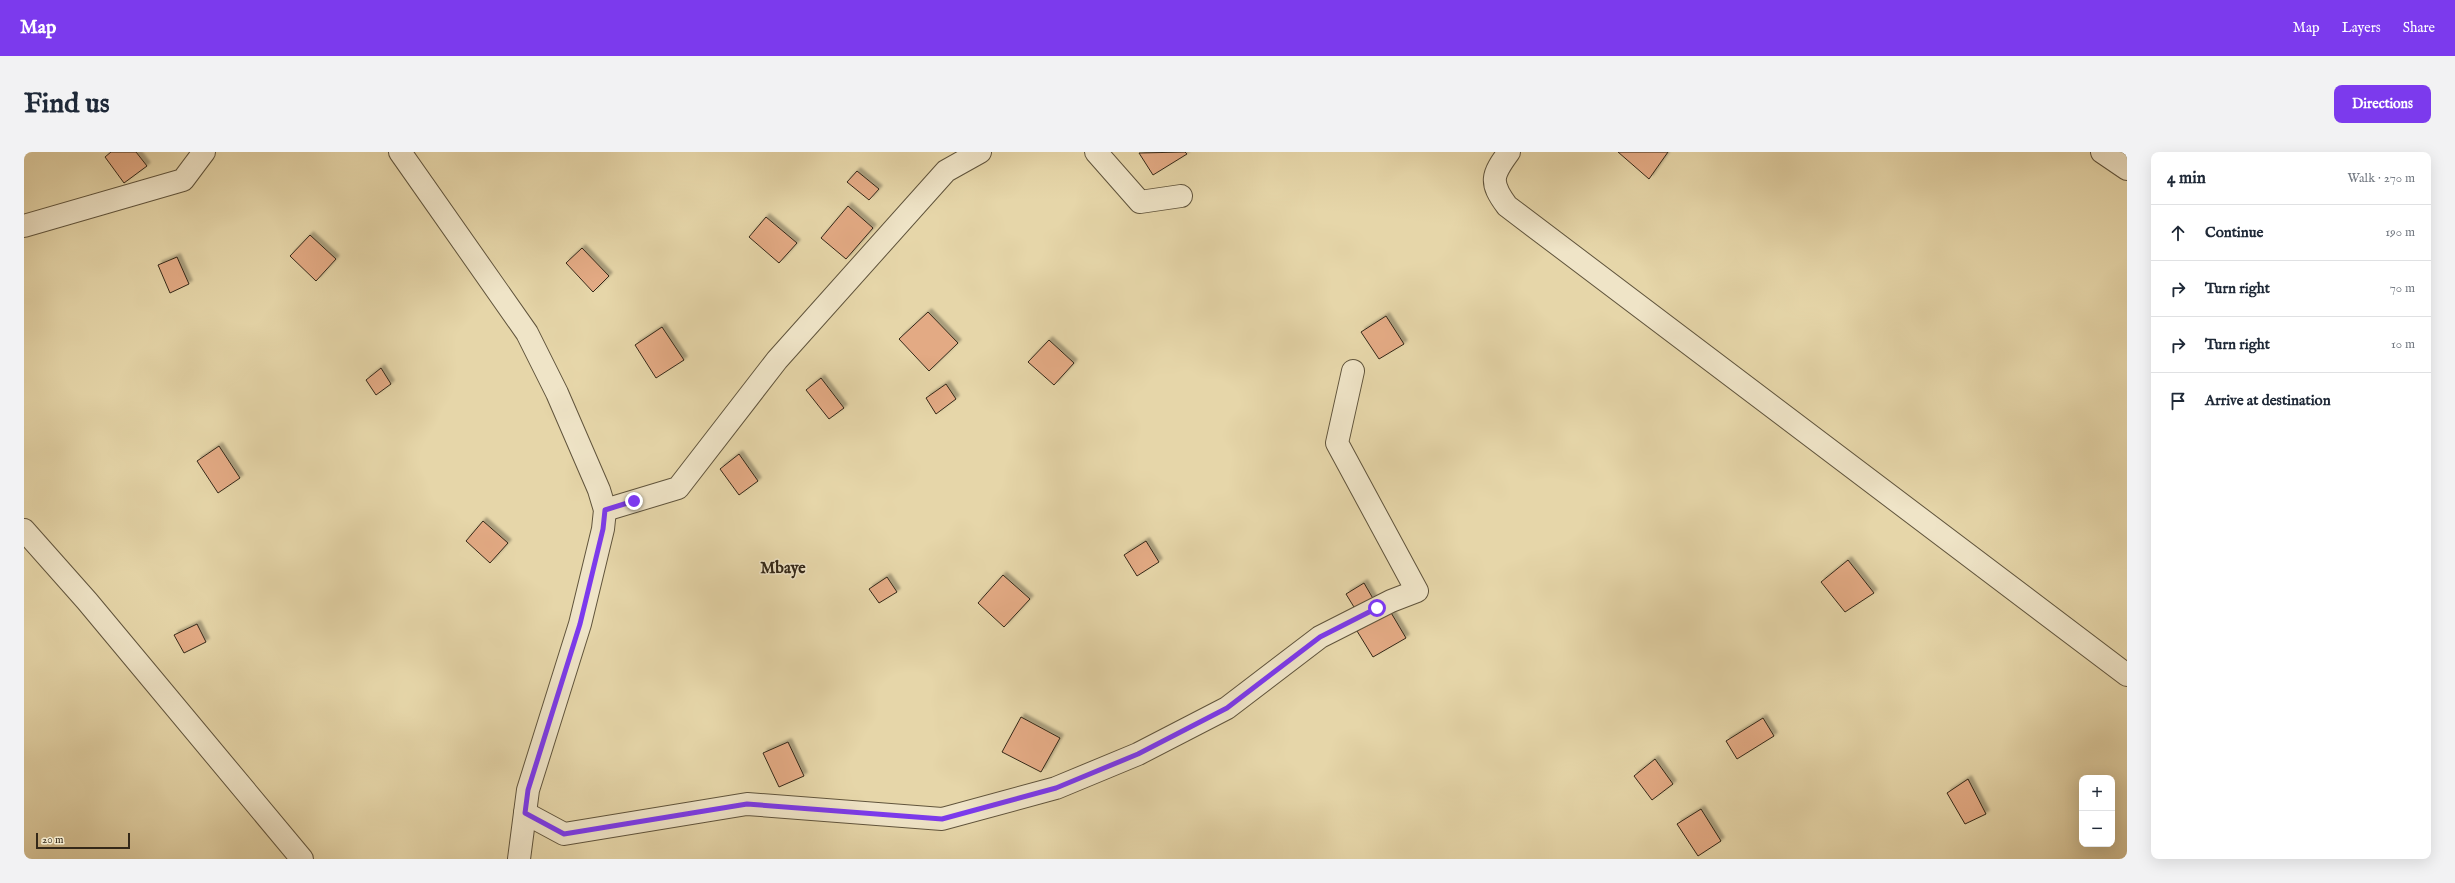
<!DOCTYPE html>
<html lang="en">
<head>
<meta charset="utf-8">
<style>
	:root { --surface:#fff; --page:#f2f2f3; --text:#1f2937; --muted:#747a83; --line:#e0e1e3; --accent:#7c3aed }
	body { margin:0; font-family:"IM FELL English",serif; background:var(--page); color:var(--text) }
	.controls { position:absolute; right:12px; bottom:12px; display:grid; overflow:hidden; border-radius:8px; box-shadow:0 4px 16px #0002 }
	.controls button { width:36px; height:36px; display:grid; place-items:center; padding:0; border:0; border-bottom:1px solid var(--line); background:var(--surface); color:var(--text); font:20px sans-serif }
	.scale { position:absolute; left:12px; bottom:10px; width:94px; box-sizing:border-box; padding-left:4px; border:2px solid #342818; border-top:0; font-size:11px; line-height:14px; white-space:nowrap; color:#342818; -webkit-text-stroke:3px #efe4c7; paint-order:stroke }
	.stop { position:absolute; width:12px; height:12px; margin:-9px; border:3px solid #7c3aed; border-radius:50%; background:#fff }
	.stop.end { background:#7c3aed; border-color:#fff; box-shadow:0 1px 4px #0008 }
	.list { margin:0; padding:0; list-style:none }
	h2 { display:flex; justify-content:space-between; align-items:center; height:52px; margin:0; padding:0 16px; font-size:17px }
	h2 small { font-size:13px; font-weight:400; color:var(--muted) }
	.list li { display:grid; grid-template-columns:26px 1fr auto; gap:12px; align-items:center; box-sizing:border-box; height:56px; padding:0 16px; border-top:1px solid var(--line) }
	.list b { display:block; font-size:15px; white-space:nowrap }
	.list em { font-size:13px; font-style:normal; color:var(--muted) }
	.icon { flex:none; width:22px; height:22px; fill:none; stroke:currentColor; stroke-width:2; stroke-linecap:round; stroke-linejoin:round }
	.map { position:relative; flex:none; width:2103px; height:707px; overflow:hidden; border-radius:8px }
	header { display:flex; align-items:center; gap:24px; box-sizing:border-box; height:56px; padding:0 20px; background:var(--accent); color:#fff }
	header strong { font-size:19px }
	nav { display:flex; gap:22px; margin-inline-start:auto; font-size:14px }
	.intro { display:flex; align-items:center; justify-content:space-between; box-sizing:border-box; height:96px; padding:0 24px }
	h1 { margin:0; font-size:28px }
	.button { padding:10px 18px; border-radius:8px; background:var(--accent); color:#fff; font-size:14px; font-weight:700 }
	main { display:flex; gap:24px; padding:0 24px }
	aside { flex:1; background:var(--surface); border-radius:8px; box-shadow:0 4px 16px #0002 }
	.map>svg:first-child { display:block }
	.building { fill:#e3aa84; stroke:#342818; filter:url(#shadow) }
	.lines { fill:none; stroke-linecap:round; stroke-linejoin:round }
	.minor-casing { stroke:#60543c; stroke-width:24 }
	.minor { stroke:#efe4c7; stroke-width:22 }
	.route { stroke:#7c3aed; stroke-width:5 }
	.labels { text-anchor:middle; stroke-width:3; stroke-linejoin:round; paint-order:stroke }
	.quarter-label { font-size:16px; font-weight:bold; fill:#342818; stroke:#efe4c7 }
</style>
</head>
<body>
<header>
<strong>Map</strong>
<nav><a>Map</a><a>Layers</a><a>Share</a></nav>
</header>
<div class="intro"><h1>Find us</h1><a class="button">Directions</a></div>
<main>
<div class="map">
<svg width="2103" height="707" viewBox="0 0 2103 707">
	<defs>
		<filter id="shadow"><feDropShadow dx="3.5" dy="-3.5" stdDeviation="1" flood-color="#0004"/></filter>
	</defs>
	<rect width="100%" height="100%" fill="#e6d6a9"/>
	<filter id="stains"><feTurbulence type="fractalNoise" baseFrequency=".005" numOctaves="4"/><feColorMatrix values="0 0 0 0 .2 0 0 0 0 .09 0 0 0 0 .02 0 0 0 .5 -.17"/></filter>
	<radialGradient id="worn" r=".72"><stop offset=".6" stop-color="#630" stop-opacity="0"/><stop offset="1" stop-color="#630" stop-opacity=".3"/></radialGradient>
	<g class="building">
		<polygon points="87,0 112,0 123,14 100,31 81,5"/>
		<polygon points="1161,0 1163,2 1129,23 1115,1"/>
		<polygon points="1594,0 1644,0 1625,27"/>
		<polygon points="833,19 855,37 845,48 823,30"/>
		<polygon points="824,54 849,76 822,107 797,86"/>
		<polygon points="742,65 773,91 755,111 725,85"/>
		<polygon points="286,83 312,107 292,129 266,104"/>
		<polygon points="558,96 585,124 569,140 542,111"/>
		<polygon points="153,105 165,132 146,141 134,113"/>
		<polygon points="904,160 934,191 905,219 875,187"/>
		<polygon points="1362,164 1380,192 1355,207 1337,180"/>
		<polygon points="638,175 660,208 632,226 611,193"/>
		<polygon points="1025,188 1050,211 1030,233 1004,210"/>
		<polygon points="357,216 367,232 352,243 342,228"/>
		<polygon points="797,226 820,256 805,267 782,238"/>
		<polygon points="922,232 932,247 912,262 902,246"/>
		<polygon points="195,294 216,326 194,341 173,309"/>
		<polygon points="715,302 734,329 715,343 696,317"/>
		<polygon points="459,369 484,391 466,411 442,389"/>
		<polygon points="1122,389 1135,410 1113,424 1100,403"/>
		<polygon points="1824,408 1850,441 1821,460 1797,430"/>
		<polygon points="979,423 1006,447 980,475 954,451"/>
		<polygon points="863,425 873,440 855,451 845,437"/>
		<polygon points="1340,431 1351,450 1333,460 1322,442"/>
		<polygon points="1366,459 1382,486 1349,505 1333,479"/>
		<polygon points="173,472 182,490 160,501 150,483"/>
		<polygon points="997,565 1036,586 1017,620 978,600"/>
		<polygon points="1739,566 1750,584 1713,607 1702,589"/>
		<polygon points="764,590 780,624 755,635 739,601"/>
		<polygon points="1631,607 1649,632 1628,648 1610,624"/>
		<polygon points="1944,627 1962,662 1941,672 1923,641"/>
		<polygon points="1677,657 1697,689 1674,704 1653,672"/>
	</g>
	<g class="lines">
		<defs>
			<g id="minor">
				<polyline points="376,0 503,181 533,241 575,338 581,358 579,377 556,472 504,638 495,707"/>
				<polyline points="1072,0 1116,50 1157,44"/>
				<path d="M1485,0C1468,23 1465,30 1483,54L2103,523"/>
				<polyline points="2078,0 2103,17"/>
				<polyline points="0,74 159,28 180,0"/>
				<polyline points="581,358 654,336 753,208 922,19 956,0"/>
				<polyline points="0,378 63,449 278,707"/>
				<polyline points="501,661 540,682 723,652 918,667 1032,636 1114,602 1203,556 1296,485 1367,449 1393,439 1313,291 1329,219"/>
			</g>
		</defs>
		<use href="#minor" class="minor-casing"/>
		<use href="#minor" class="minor"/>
	</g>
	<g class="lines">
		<polyline class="route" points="610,349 581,358 579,377 556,472 504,638 501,661 540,682 723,652 918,667 1032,636 1114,602 1203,556 1296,485 1353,456"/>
	</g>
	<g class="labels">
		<g class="quarter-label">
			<text x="759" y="421">Mbaye</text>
		</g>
	</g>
	<rect width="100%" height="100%" filter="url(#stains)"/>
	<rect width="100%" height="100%" fill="url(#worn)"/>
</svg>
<div class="controls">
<button>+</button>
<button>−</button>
</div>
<div class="scale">20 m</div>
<div class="stop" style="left:1353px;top:456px"></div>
<div class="stop end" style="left:610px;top:349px"></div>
</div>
<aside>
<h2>4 min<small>Walk · 270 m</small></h2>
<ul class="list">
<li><svg class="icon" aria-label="ahead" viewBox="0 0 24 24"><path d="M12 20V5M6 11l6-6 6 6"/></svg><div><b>Continue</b></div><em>190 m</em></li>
<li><svg class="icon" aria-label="right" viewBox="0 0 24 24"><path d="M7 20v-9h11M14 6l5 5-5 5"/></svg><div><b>Turn right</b></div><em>70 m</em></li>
<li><svg class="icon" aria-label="right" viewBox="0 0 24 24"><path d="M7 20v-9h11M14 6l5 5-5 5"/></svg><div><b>Turn right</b></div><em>10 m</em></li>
<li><svg class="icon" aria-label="arrive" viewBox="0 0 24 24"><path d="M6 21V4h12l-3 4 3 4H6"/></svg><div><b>Arrive at destination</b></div></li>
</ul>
</aside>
</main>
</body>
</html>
